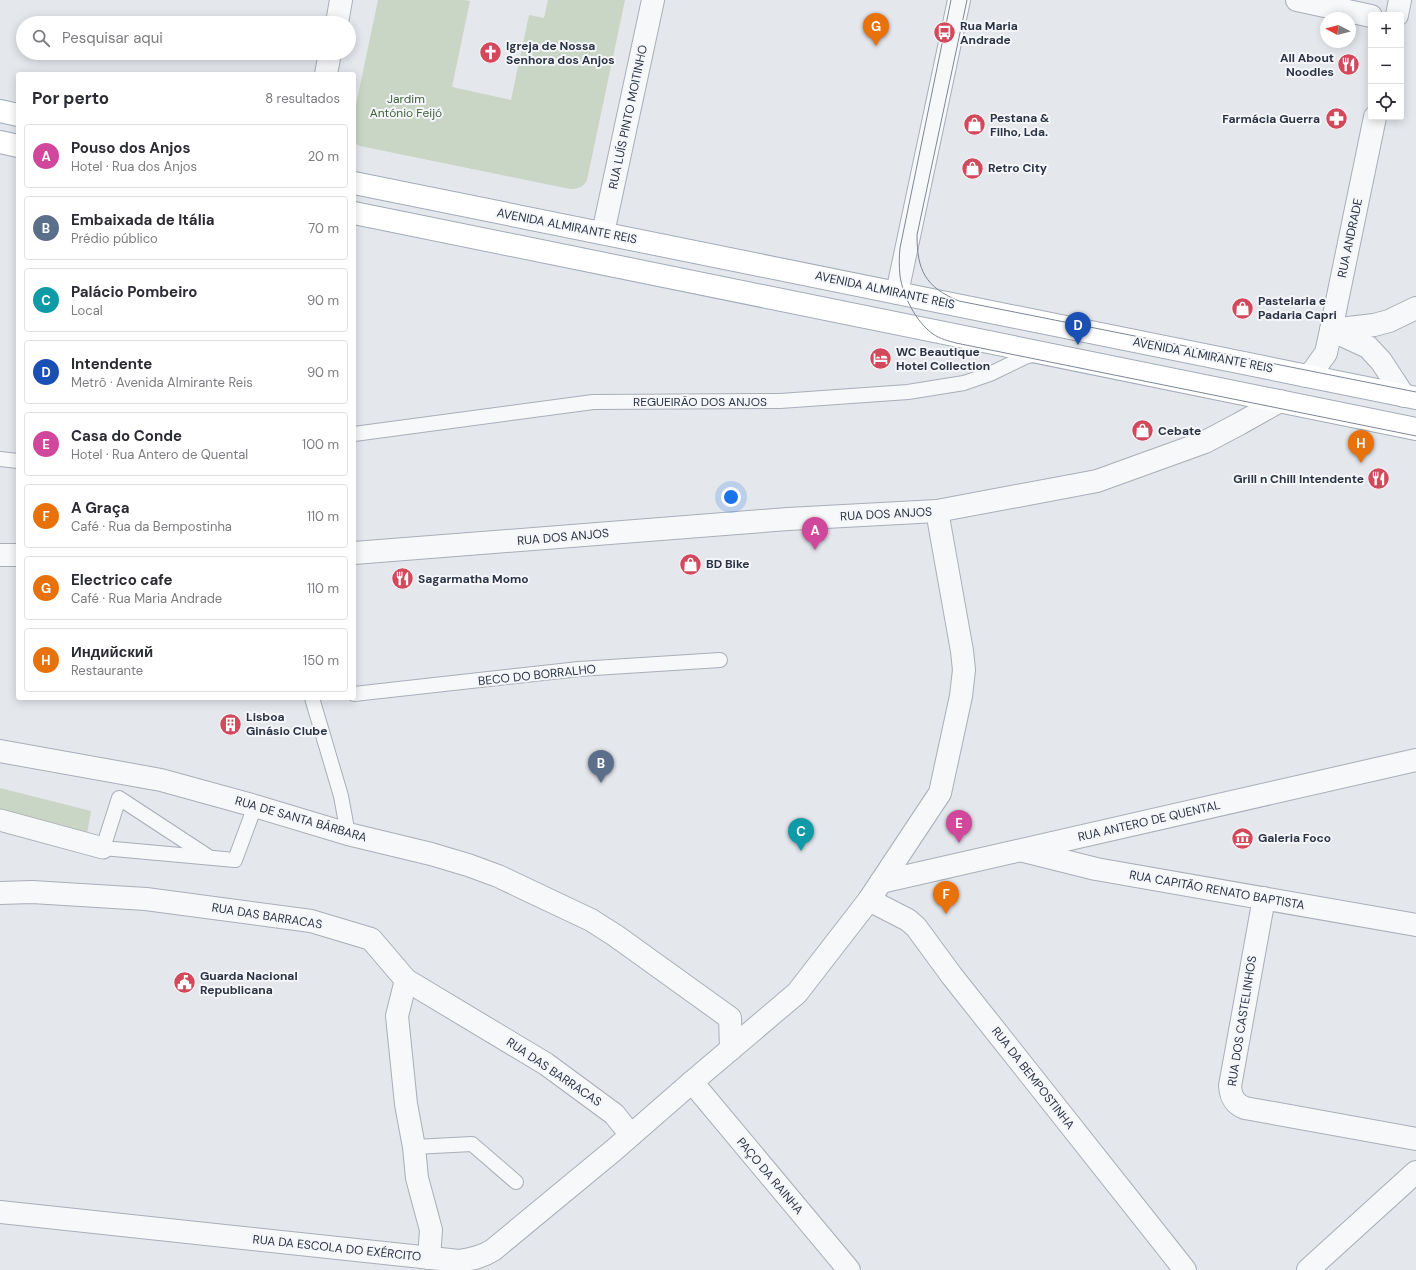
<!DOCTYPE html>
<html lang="pt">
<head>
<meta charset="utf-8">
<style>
	:root { --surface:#fff; --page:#f7f7f7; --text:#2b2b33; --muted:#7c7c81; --line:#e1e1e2; --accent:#2563eb }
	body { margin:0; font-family:"DM Sans",sans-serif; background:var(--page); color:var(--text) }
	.controls { position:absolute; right:12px; top:12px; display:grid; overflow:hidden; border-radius:4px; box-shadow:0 2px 10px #0003 }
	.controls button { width:36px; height:36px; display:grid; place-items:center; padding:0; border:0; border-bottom:1px solid var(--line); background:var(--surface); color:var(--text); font:20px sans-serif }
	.compass { position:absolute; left:1320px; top:12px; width:36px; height:36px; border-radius:50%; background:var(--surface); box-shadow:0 2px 10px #0003; rotate:277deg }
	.you { position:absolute; left:731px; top:497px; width:14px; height:14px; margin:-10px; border:3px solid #fff; border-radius:50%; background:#1a73e8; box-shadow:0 0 0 6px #1a73e833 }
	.badge { display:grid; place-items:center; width:26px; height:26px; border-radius:50%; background:var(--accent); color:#fff; font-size:13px; font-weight:700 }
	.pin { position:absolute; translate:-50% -33px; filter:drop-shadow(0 1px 2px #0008) }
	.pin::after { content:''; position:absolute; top:21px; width:14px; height:12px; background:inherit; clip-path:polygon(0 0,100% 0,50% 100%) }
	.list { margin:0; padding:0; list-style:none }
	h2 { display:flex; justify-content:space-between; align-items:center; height:52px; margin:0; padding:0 16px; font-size:17px }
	h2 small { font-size:13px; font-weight:400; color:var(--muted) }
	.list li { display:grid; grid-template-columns:26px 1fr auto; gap:12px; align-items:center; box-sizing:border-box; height:64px; margin:0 8px 8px; padding:0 8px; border:1px solid var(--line); border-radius:4px }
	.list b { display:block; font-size:15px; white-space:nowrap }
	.list p { margin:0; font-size:13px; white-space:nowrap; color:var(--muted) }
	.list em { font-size:13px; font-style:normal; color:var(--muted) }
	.icon { flex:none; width:22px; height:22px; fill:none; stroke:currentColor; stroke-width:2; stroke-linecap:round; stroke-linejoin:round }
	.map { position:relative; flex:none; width:1416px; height:1270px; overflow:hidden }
	.search { position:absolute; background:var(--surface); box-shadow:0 2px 10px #0003; left:16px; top:16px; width:340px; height:44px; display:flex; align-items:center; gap:10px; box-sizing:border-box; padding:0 14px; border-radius:22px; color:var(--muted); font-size:15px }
	.panel { position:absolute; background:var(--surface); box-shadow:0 2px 10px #0003; left:16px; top:72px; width:340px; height:628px; border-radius:4px }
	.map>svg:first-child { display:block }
	.green { fill:#c9d6c5 }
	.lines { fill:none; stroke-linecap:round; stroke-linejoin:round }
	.service-casing { stroke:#a9aeb7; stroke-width:16 }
	.pedestrian-casing { stroke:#a9aeb7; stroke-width:23 }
	.minor-casing { stroke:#a9aeb7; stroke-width:24 }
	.primary-casing { stroke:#a3abb8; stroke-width:24 }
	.service { stroke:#f7f8fa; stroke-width:14 }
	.pedestrian { stroke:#f7f8fa; stroke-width:21 }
	.minor { stroke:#f7f8fa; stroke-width:22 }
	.primary { stroke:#fff; stroke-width:22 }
	.tram { stroke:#7d8696; stroke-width:1 }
	.labels { text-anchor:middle; stroke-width:4; stroke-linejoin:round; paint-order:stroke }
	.poi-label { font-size:12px; font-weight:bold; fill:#2b3445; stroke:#f4f6f9; text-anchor:start }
	.park-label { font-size:12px; fill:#3f6138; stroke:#f4f6f9 }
	.street-label { font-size:12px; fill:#2b3445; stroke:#f4f6f9 }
</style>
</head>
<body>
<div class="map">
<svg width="1416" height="1270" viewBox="0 0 1416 1270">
	<rect width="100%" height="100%" fill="#e4e7ec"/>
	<g class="green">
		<path d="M378,0H464L470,1L452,87L511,100L529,15L544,18L548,0H625L587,180C584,187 578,189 570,189L360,146L354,143V114Z"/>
		<polygon points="0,788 91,811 87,834 0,812"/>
	</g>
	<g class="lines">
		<defs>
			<g id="service">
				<polyline points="354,434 593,402 780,401 908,392 964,383 990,374 1025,357 1038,353"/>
				<polyline points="0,459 18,461"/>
				<polyline points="354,694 579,669 720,660"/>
				<polyline points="312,698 341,796 348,834"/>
				<polyline points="209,857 119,798 103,848 235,860 255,806"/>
				<polyline points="414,1147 472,1144 516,1182"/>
			</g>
			<polyline id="pedestrian" points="0,820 103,848"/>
			<g id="minor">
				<polyline points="1297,0 1371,16"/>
				<polyline points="1397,15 1400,0"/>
				<polyline points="337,23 341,0"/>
				<polyline points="326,74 330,53"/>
				<polyline points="1375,117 1331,330 1368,347 1381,361 1404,396"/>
				<polyline points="603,233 653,0"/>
				<polyline points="897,293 959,0"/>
				<polyline points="1306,376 1313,371 1326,353 1331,330 1374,325 1389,321 1416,308"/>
				<polyline points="354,553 788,519 937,511 1097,481 1205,442 1239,424 1280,401"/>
				<polyline points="0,555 18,555"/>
				<polyline points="0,751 161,780 255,806 348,834 431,854 468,865 498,876 591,920 616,936 730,1018 731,1049"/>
				<polyline points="1024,851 1096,869 1416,925"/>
				<polyline points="881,882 1416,760"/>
				<polyline points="0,893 32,892 146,899 311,921 371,939 406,980 546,1064 614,1114 631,1135"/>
				<path d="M1264,898L1230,1086C1231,1098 1235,1104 1245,1108L1416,1139"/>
				<polyline points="869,900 908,920 916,927 952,976 1185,1270"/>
				<polyline points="406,980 397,1016 406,1104 414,1147 417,1178 431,1230 429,1258"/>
				<polyline points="692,1082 849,1270"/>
				<path d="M0,1212L459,1261C472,1259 482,1257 493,1250L614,1150L692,1082L797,993L869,900L940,793L961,696L964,670L962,651L937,511"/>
				<polyline points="1308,1270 1416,1172"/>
			</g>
			<g id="primary">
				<polyline points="0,111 18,115"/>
				<polyline points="0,142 18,146"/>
				<polyline points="354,183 1416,398"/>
				<polyline points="354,213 1416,429"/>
			</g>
		</defs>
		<use href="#service" class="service-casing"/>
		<use href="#pedestrian" class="pedestrian-casing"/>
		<use href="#minor" class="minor-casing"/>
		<use href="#primary" class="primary-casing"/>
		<use href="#service" class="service"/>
		<use href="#pedestrian" class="pedestrian"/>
		<use href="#minor" class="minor"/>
		<use href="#primary" class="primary"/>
		<g class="tram">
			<path d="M951,0L900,248C899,257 899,266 900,276C903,296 916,322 933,334C940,339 949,341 956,343L1416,436"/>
			<path d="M967,0L917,235C917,270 925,287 959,301L1416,392"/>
		</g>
	</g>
	<defs>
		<symbol id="bus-disc" viewBox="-11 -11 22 22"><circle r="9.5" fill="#d1495b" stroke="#f4f6f9"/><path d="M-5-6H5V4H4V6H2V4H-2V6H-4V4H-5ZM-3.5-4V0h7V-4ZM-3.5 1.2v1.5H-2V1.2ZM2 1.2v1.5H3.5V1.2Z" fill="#fff"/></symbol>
		<symbol id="church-disc" viewBox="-11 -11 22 22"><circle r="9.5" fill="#d1495b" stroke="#f4f6f9"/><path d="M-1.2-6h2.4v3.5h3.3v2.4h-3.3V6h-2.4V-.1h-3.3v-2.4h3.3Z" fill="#fff"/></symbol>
		<symbol id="restaurant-disc" viewBox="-11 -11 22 22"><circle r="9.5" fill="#d1495b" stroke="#f4f6f9"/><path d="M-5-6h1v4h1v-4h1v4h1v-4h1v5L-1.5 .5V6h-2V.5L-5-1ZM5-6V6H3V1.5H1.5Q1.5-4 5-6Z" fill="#fff"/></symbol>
		<symbol id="pharmacy-disc" viewBox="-11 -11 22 22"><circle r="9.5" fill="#d1495b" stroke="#f4f6f9"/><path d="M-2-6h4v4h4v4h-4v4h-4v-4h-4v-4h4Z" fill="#fff"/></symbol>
		<symbol id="shop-disc" viewBox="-11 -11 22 22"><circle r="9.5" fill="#d1495b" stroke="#f4f6f9"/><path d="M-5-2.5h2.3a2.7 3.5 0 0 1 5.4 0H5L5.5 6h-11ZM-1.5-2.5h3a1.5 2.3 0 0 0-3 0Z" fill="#fff"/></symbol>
		<symbol id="hotel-disc" viewBox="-11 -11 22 22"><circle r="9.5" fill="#d1495b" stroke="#f4f6f9"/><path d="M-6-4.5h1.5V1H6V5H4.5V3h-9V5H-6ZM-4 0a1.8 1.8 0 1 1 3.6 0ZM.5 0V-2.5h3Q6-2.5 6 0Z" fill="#fff"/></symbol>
		<symbol id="building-disc" viewBox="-11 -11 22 22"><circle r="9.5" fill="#d1495b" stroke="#f4f6f9"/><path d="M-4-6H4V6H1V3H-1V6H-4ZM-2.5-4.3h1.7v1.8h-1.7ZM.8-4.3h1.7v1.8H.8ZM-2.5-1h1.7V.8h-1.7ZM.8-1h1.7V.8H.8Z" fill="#fff"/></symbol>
		<symbol id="museum-disc" viewBox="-11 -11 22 22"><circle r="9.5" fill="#d1495b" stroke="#f4f6f9"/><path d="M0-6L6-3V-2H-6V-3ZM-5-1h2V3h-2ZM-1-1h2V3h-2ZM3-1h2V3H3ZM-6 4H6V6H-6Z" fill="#fff"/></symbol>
		<symbol id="civic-disc" viewBox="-11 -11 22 22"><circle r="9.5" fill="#d1495b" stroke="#f4f6f9"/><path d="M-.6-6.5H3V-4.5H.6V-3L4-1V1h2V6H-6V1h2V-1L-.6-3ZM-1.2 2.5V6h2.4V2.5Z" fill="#fff"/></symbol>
	</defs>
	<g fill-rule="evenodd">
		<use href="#bus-disc" x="932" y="20" width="25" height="25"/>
		<use href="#church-disc" x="478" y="40" width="25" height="25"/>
		<use href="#restaurant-disc" x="1336" y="52" width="25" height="25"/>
		<use href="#pharmacy-disc" x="1324" y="106" width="25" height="25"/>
		<use href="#shop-disc" x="962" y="112" width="25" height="25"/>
		<use href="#shop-disc" x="960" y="156" width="25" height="25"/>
		<use href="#shop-disc" x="1230" y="296" width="25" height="25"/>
		<use href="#hotel-disc" x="868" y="346" width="25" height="25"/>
		<use href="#shop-disc" x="1130" y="418" width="25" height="25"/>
		<use href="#restaurant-disc" x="1366" y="466" width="25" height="25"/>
		<use href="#shop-disc" x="678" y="552" width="25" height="25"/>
		<use href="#restaurant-disc" x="390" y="566" width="25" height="25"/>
		<use href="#building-disc" x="218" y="712" width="25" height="25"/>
		<use href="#museum-disc" x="1230" y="826" width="25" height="25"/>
		<use href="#civic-disc" x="172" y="970" width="25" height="25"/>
	</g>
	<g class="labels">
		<g class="poi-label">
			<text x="960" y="30">Rua Maria<tspan x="960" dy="14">Andrade</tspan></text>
			<text x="506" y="50">Igreja de Nossa<tspan x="506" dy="14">Senhora dos Anjos</tspan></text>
			<text x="1334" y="62" text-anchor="end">All About<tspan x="1334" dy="14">Noodles</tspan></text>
			<text x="990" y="122">Pestana &amp;<tspan x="990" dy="14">Filho, Lda.</tspan></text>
			<text x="1320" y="123" text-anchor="end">Farmácia Guerra</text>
			<text x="988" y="172">Retro City</text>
			<text x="1258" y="305">Pastelaria e<tspan x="1258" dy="14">Padaria Capri</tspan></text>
			<text x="896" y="356">WC Beautique<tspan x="896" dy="14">Hotel Collection</tspan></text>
			<text x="1158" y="435">Cebate</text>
			<text x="1364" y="483" text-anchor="end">Grill n Chill Intendente</text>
			<text x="706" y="568">BD Bike</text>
			<text x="418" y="583">Sagarmatha Momo</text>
			<text x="246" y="721">Lisboa<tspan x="246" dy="14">Ginásio Clube</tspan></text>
			<text x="1258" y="842">Galeria Foco</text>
			<text x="200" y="980">Guarda Nacional<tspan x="200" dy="14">Republicana</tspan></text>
		</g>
		<g class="park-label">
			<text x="406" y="103">Jardim<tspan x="406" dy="14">António Feijó</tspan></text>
		</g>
		<g class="street-label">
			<text transform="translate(628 117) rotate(-78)" y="4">RUA LUÍS PINTO MOITINHO</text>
			<text transform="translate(567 226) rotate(11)" y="4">AVENIDA ALMIRANTE REIS</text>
			<text transform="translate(1350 238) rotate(-78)" y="4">RUA ANDRADE</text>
			<text transform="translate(885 290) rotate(12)" y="4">AVENIDA ALMIRANTE REIS</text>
			<text transform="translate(1203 355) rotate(11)" y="4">AVENIDA ALMIRANTE REIS</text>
			<text x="700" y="406">REGUEIRÃO DOS ANJOS</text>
			<text transform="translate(886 514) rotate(-3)" y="4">RUA DOS ANJOS</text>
			<text transform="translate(563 537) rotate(-5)" y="4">RUA DOS ANJOS</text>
			<text transform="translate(537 675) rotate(-6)" y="4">BECO DO BORRALHO</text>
			<text transform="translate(301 819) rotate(16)" y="4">RUA DE SANTA BÁRBARA</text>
			<text transform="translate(1149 821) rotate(-13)" y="4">RUA ANTERO DE QUENTAL</text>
			<text transform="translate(1217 890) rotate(10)" y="4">RUA CAPITÃO RENATO BAPTISTA</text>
			<text transform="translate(267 916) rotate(9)" y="4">RUA DAS BARRACAS</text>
			<text transform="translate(1242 1021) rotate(-81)" y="4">RUA DOS CASTELINHOS</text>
			<text transform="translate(554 1072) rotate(34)" y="4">RUA DAS BARRACAS</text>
			<text transform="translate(1033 1078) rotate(52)" y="4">RUA DA BEMPOSTINHA</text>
			<text transform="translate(770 1176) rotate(50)" y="4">PAÇO DA RAINHA</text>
			<text transform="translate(337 1248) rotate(6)" y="4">RUA DA ESCOLA DO EXÉRCITO</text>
		</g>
	</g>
</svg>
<div class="controls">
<button>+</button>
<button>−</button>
<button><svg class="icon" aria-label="locate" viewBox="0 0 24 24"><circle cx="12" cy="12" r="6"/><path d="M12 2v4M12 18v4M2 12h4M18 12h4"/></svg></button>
</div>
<svg class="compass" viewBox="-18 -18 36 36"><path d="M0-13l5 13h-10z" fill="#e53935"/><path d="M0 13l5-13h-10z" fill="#7c7c81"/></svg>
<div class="you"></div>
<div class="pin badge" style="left:815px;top:550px;background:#d1479c">A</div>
<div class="pin badge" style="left:601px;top:783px;background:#5c6f8a">B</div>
<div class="pin badge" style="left:801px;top:851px;background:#0f9aa8">C</div>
<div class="pin badge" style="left:1078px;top:345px;background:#1a4fb4">D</div>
<div class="pin badge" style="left:959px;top:843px;background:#d1479c">E</div>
<div class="pin badge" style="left:946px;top:914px;background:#e8710a">F</div>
<div class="pin badge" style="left:876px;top:46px;background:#e8710a">G</div>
<div class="pin badge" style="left:1361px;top:463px;background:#e8710a">H</div>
<div class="search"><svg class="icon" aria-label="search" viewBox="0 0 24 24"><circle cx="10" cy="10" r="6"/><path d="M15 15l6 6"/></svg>Pesquisar aqui</div>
<section class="panel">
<h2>Por perto<small>8 resultados</small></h2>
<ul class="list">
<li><span class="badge" style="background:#d1479c">A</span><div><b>Pouso dos Anjos</b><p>Hotel · Rua dos Anjos</p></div><em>20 m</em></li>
<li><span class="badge" style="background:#5c6f8a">B</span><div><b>Embaixada de Itália</b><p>Prédio público</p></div><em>70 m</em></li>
<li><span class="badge" style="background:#0f9aa8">C</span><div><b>Palácio Pombeiro</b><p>Local</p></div><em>90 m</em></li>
<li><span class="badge" style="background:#1a4fb4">D</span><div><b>Intendente</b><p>Metrô · Avenida Almirante Reis</p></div><em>90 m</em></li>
<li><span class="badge" style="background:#d1479c">E</span><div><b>Casa do Conde</b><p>Hotel · Rua Antero de Quental</p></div><em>100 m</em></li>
<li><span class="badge" style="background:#e8710a">F</span><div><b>A Graça</b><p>Café · Rua da Bempostinha</p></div><em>110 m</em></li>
<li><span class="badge" style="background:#e8710a">G</span><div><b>Electrico cafe</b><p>Café · Rua Maria Andrade</p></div><em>110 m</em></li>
<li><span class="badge" style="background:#e8710a">H</span><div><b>Индийский</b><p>Restaurante</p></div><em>150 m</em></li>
</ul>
</section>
</div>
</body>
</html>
